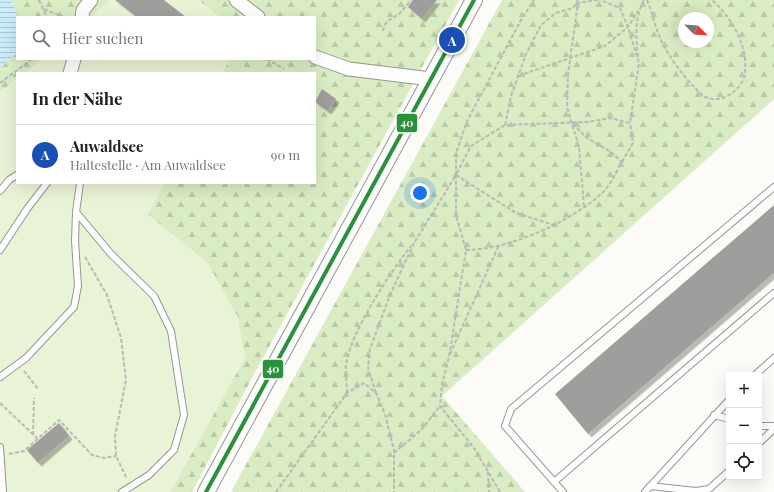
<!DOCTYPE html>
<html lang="de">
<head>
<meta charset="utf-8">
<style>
	:root { --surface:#fff; --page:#f6f6f6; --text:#222; --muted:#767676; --line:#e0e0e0; --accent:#1a73e8 }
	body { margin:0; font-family:"Playfair Display",serif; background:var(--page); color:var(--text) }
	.controls { position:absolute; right:12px; bottom:12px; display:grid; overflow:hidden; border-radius:0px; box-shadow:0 4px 16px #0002 }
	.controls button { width:36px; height:36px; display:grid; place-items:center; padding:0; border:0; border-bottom:1px solid var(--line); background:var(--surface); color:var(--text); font:20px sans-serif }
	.compass { position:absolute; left:678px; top:12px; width:36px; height:36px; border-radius:50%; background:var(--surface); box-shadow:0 4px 16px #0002; rotate:115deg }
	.you { position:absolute; left:420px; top:193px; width:14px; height:14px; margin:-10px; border:3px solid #fff; border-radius:50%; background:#1a73e8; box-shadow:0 0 0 6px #1a73e833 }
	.badge { display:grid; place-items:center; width:26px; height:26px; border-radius:50%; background:var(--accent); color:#fff; font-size:13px; font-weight:700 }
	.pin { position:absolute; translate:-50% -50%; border:2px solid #fff; box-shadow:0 1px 4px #0006 }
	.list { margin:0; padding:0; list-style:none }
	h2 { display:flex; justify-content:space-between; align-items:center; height:52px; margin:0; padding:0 16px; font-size:17px }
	h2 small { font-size:13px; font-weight:400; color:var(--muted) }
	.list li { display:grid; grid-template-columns:26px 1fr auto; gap:12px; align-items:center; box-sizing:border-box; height:60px; padding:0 16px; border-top:1px solid var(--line) }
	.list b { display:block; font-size:15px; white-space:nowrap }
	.list p { margin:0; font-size:13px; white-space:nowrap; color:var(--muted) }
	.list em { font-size:13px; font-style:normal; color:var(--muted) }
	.icon { flex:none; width:22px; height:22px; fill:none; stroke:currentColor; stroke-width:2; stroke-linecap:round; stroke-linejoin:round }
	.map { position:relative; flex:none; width:774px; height:492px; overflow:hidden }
	.search { position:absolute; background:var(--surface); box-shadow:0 4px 16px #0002; left:16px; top:16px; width:300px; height:44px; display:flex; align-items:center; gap:10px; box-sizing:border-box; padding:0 14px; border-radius:0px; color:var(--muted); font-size:15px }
	.panel { position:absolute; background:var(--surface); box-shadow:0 4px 16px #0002; left:16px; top:72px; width:300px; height:112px; border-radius:0px }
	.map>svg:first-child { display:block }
	.forest { fill:url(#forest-firs); fill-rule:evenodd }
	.park { fill:#e9f3d5 }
	.water { fill:url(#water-rules) }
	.building { fill:#a09e9c; filter:url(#shadow) }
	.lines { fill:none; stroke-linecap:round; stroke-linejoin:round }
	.service-casing { stroke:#969694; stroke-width:8 }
	.minor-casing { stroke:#969694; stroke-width:15 }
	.tertiary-casing { stroke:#969694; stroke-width:18 }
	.path { stroke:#b9b9b8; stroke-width:2; stroke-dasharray:4 2; stroke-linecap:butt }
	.service { stroke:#fffefe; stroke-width:6 }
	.minor { stroke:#fffefe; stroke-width:13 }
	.tertiary { stroke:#fffefe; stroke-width:16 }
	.bus-1-casing { stroke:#fff; stroke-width:7 }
	.bus-1 { stroke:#2c903c; stroke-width:4 }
	.line-badge { stroke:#fff; stroke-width:1.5 }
	.badge-label { font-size:11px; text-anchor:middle; font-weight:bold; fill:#fff }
</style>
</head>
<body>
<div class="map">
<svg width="774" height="492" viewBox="0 0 774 492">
	<defs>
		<pattern id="forest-firs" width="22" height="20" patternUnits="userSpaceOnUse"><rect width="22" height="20" fill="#daecc3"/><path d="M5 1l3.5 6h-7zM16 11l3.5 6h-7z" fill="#bac9a6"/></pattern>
		<pattern id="water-rules" width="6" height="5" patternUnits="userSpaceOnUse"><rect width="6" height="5" fill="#caedf9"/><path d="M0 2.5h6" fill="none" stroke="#accad4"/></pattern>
		<filter id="shadow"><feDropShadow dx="3.5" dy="3.5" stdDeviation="0" flood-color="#0004"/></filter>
	</defs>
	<rect width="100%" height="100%" fill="#fcfbf7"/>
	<g class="forest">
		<polygon points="11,0 110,0 91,17 18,17"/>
		<polygon points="198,0 459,0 252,378 192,492 170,492 245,358 237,315 148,214 164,183 315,183 315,73 222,73 230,59 315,59 315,17 220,17"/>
		<path d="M502,0H774V99L442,396L525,492H231ZM684,18H708V42H684Z"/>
		<polygon points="17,53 17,59 43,59 25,73 17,73 17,79 0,92 0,68"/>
	</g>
	<g class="park">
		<polygon points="110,0 198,0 220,17 91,17"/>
		<polygon points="43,59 230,59 222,73 25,73"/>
		<polygon points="17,79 17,183 164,183 148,214 208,263 237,315 245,358 170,492 0,492 0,92"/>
	</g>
	<polygon class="water" points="0,0 11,0 18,17 17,53 0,68"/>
	<g class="building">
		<polygon points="115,0 164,0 186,17 137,17"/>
		<polygon points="413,0 437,0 422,19 408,7"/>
		<polygon points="322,89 336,99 328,111 315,102"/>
		<polygon points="774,205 774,273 588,434 555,394"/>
		<polygon points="59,423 69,436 38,463 27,450"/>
	</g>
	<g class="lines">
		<defs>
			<g id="service">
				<polyline points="80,183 76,212 111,254 154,296 171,331 184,415 174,450 149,475 122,492"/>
				<polyline points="0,191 9,180 17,175"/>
				<polyline points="0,250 27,209 47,183"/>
				<polyline points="755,375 774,358"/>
				<polyline points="0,377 26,358 74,307 78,286 75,241 76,212"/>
				<polyline points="714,415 729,419"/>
				<polyline points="759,426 774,426"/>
				<polyline points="759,443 774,429"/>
				<polyline points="0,447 3,492"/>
				<polyline points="554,482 774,293"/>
				<polyline points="650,486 696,491 709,489 729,471"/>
				<polyline points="563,492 505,426 511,409 774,187"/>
				<polyline points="645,492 729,400"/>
			</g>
			<g id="minor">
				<polyline points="236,0 258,17"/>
				<polyline points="82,17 83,10 91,0"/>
				<polyline points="315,57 349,69 431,79"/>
				<polyline points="70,73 74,59"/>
			</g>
			<polyline id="tertiary" points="206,492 474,0"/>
		</defs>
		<use href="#service" class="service-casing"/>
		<use href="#minor" class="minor-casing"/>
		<use href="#tertiary" class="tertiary-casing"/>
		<g class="path">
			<polyline points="39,0 47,17"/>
			<path d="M647,0C652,11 654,24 659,35C666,54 686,80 701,94C717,108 743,91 745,73C748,45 732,18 712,0"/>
			<polyline points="44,9 63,17"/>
			<path d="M383,31C385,19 392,20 400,13C404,9 408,4 411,0"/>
			<path d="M638,57C636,37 634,19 644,0"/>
			<polyline points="267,59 284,69"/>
			<polyline points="518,76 605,46 628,27 638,11"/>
			<polyline points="0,83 32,59"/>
			<polyline points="505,125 511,96 526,54 541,25 556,13 573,8 578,0"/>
			<polyline points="622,162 633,143 630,123"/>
			<polyline points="456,175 516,213 554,225"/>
			<polyline points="584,206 579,147 567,107 568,74 578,3 598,0"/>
			<path d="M466,250C508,250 571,222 602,193C610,186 616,172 622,162L611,152L587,138L572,123"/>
			<polyline points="85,257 107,295 121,338 126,380 115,436 116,456 127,479"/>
			<polyline points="450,354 499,245"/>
			<polyline points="24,371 38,389"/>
			<path d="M347,393C347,384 345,374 346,365C350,333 391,271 411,246"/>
			<polyline points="376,393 368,368 370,349 390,295 414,243 456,175 456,153 467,121 521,20 534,0"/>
			<polyline points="0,403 37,438"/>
			<polyline points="33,435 34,398"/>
			<polyline points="394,453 422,429 440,406"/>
			<polyline points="9,454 24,451 59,420 92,455 104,458 116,456"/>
			<polyline points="488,472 489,492"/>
			<polyline points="276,492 347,393 364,383 376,393 385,414 394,450 394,492"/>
			<polyline points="500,492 474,448 440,406 442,384 449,357 466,250 456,215 456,175 471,146 505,125 587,122 610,118 630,123 639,63 628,27 620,8 600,0"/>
		</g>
		<use href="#service" class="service"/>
		<use href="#minor" class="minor"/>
		<use href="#tertiary" class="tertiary"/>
		<defs>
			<polyline id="bus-1" points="206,492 474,0"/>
		</defs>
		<use href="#bus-1" class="bus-1-casing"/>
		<use href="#bus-1" class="bus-1"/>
	</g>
	<g class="line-badge">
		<rect x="396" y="113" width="22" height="20" rx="4" fill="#2c903c"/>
		<rect x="262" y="359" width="22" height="20" rx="4" fill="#2c903c"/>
	</g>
	<g class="badge-label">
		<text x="407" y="127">40</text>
		<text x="273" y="373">40</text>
	</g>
</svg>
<div class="controls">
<button>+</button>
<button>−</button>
<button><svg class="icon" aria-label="locate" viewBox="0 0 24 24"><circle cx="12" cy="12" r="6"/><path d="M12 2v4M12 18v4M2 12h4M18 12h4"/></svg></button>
</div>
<svg class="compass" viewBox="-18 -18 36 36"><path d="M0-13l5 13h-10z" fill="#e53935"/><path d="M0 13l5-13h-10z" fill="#767676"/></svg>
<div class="you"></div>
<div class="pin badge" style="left:452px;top:40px;background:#1a4fb4">A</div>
<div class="search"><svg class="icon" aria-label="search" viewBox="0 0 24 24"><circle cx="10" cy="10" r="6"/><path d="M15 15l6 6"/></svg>Hier suchen</div>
<section class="panel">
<h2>In der Nähe<small></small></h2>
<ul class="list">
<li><span class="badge" style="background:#1a4fb4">A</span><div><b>Auwaldsee</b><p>Haltestelle · Am Auwaldsee</p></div><em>90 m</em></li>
</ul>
</section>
</div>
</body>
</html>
